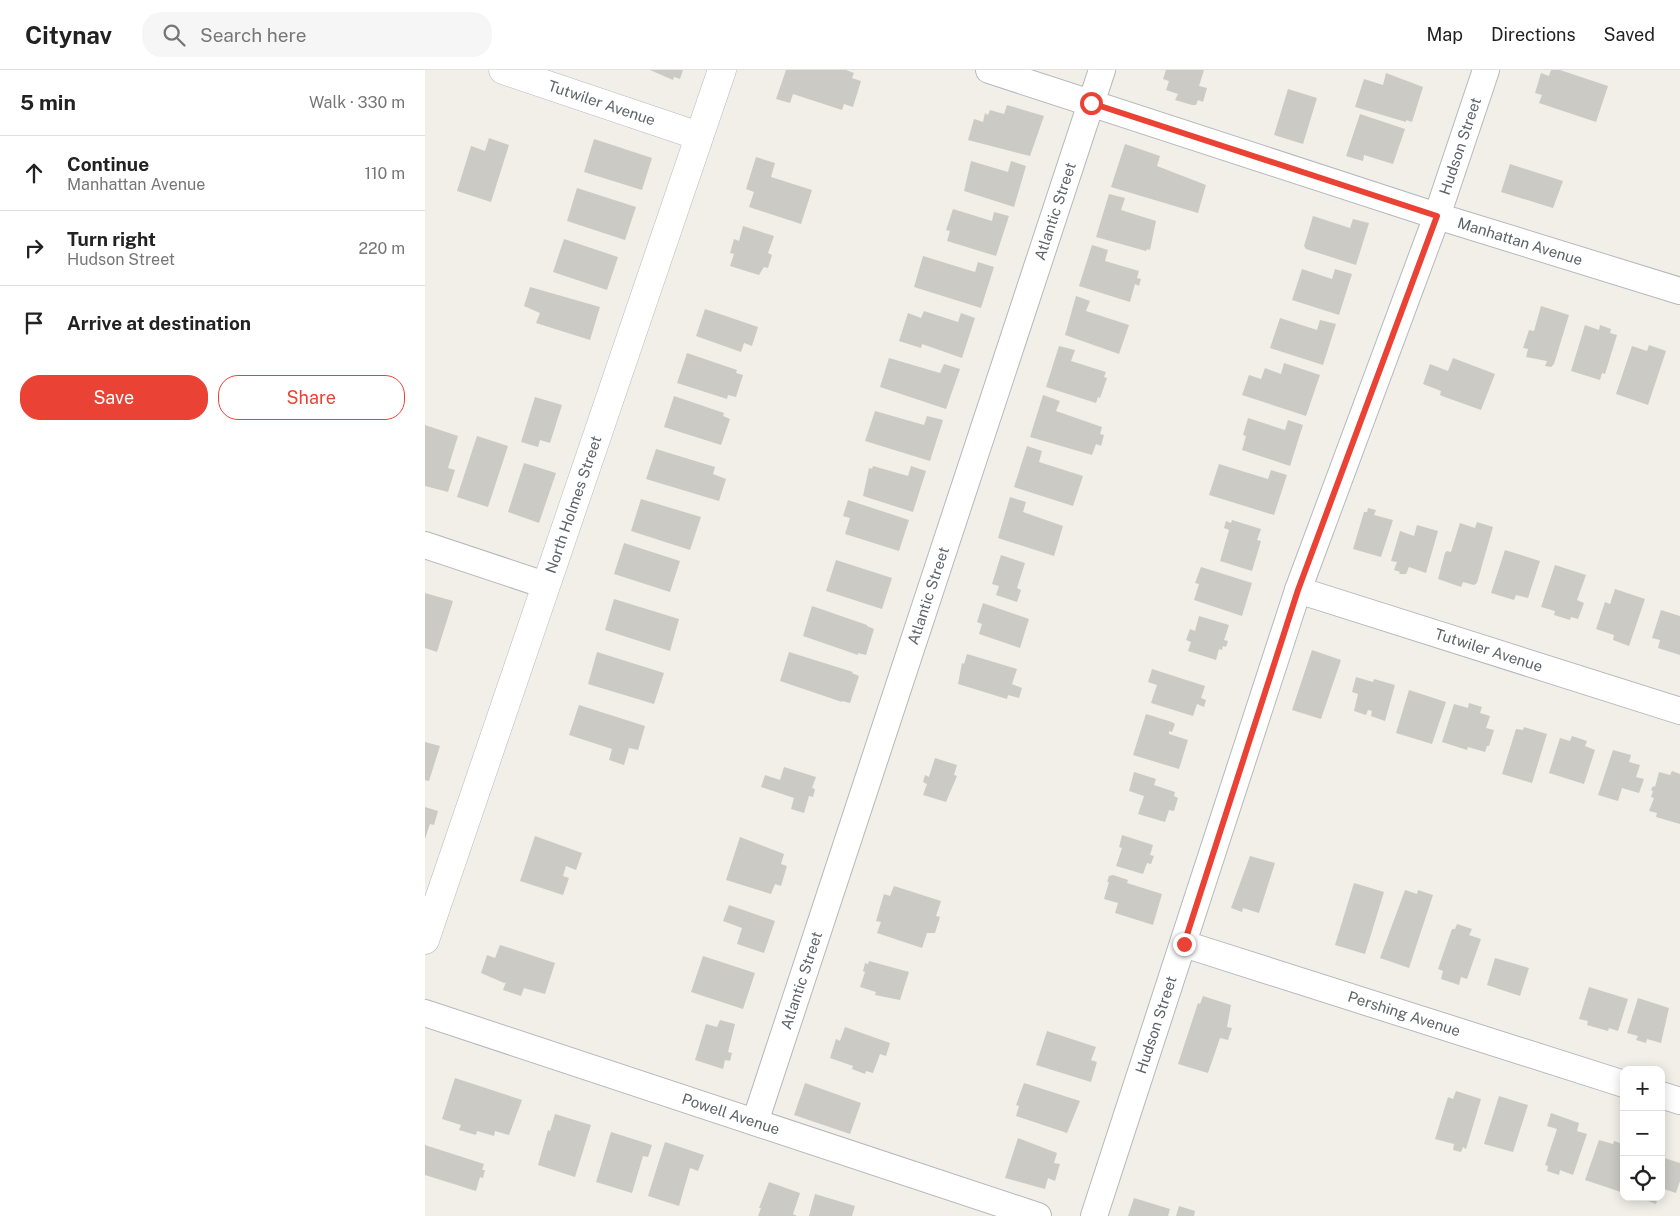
<!DOCTYPE html>
<html lang="en">
<head>
<meta charset="utf-8">
<style>
	:root { --surface:#fff; --page:#f6f6f6; --text:#222; --muted:#767676; --line:#e0e0e0; --accent:#ea4335 }
	body { margin:0; font-family:"Public Sans",sans-serif; background:var(--page); color:var(--text) }
	.controls { position:absolute; right:15px; bottom:15px; display:grid; overflow:hidden; border-radius:10px; box-shadow:0 2px 12px #0003 }
	.controls button { width:45px; height:45px; display:grid; place-items:center; padding:0; border:0; border-bottom:1px solid var(--line); background:var(--surface); color:var(--text); font:25px sans-serif }
	.stop { position:absolute; width:15px; height:15px; margin:-11px; border:4px solid #ea4335; border-radius:50%; background:#fff }
	.stop.end { background:#ea4335; border-color:#fff; box-shadow:0 1px 5px #0008 }
	.list { margin:0; padding:0; list-style:none }
	h2 { display:flex; justify-content:space-between; align-items:center; height:65px; margin:0; padding:0 20px; font-size:21px }
	h2 small { font-size:16px; font-weight:400; color:var(--muted) }
	.list li { display:grid; grid-template-columns:32px 1fr auto; gap:15px; align-items:center; box-sizing:border-box; height:75px; padding:0 20px; border-top:1px solid var(--line) }
	.list b { display:block; font-size:19px; white-space:nowrap }
	.list p { margin:0; font-size:16px; white-space:nowrap; color:var(--muted) }
	.list em { font-size:16px; font-style:normal; color:var(--muted) }
	.actions { display:flex; gap:10px; padding:15px 20px }
	.actions a { flex:1; padding:11px 0; border:1px solid var(--accent); border-radius:20px; text-align:center; font-size:18px; color:var(--accent) }
	.actions .main { background:var(--accent); color:#fff }
	.icon { flex:none; width:28px; height:28px; fill:none; stroke:currentColor; stroke-width:2; stroke-linecap:round; stroke-linejoin:round }
	.map { position:relative; flex:none; width:1255px; height:1146px; overflow:hidden }
	header { display:flex; align-items:center; gap:30px; box-sizing:border-box; height:70px; padding:0 25px; background:var(--surface); border-bottom:1px solid var(--line) }
	header strong { font-size:24px }
	nav { display:flex; gap:28px; margin-inline-start:auto; font-size:18px }
	.search { width:350px; height:45px; background:var(--page); display:flex; align-items:center; gap:12px; box-sizing:border-box; padding:0 18px; border-radius:20px; color:var(--muted); font-size:19px }
	main { display:flex }
	aside { flex:1; background:var(--surface) }
	.map>svg:first-child { display:block }
	.building { fill:#cccac5 }
	.lines { fill:none; stroke-linecap:round; stroke-linejoin:round }
	.street-casing { stroke:#b5b8bc; stroke-width:28 }
	.secondary-casing { stroke:#b6babf; stroke-width:29 }
	.street { stroke:#fff; stroke-width:26 }
	.secondary { stroke:#fff; stroke-width:28 }
	.route { stroke:#ea4335; stroke-width:6 }
	.labels { text-anchor:middle; stroke-width:4; stroke-linejoin:round; paint-order:stroke }
	.street-label { font-size:15px; fill:#5f6368; stroke:#fff }
</style>
</head>
<body>
<header>
<strong>Citynav</strong>
<div class="search"><svg class="icon" aria-label="search" viewBox="0 0 24 24"><circle cx="10" cy="10" r="6"/><path d="M15 15l6 6"/></svg>Search here</div>
<nav><a>Map</a><a>Directions</a><a>Saved</a></nav>
</header>
<main>
<aside>
<h2>5 min<small>Walk · 330 m</small></h2>
<ul class="list">
<li><svg class="icon" aria-label="ahead" viewBox="0 0 24 24"><path d="M12 20V5M6 11l6-6 6 6"/></svg><div><b>Continue</b><p>Manhattan Avenue</p></div><em>110 m</em></li>
<li><svg class="icon" aria-label="right" viewBox="0 0 24 24"><path d="M7 20v-9h11M14 6l5 5-5 5"/></svg><div><b>Turn right</b><p>Hudson Street</p></div><em>220 m</em></li>
<li><svg class="icon" aria-label="arrive" viewBox="0 0 24 24"><path d="M6 21V4h12l-3 4 3 4H6"/></svg><div><b>Arrive at destination</b></div></li>
</ul>
<div class="actions"><a class="main">Save</a><a>Share</a></div>
</aside>
<div class="map">
<svg width="1255" height="1146" viewBox="0 0 1255 1146">
	<rect width="100%" height="100%" fill="#f1efe8"/>
	<g class="building">
		<polygon points="225,0 258,0 255,9 249,7 248,10"/>
		<polygon points="361,0 421,0 429,3 427,8 436,11 428,37 419,34 417,40 368,24 365,33 351,29"/>
		<polygon points="741,0 779,0 774,16 782,18 778,32 773,30 771,35 767,35 750,30 753,24 741,20 744,11 738,9"/>
		<polygon points="1126,0 1135,0 1183,16 1171,52 1114,33 1117,25 1110,23 1116,3 1124,6"/>
		<polygon points="961,3 998,17 987,52 981,50 981,52 930,37 939,9 958,15"/>
		<polygon points="863,19 892,28 878,74 849,65"/>
		<polygon points="582,35 619,46 605,86 543,70 549,49 558,52 560,43 563,45 565,40 579,44"/>
		<polygon points="935,44 980,59 968,94 939,85 938,91 921,86"/>
		<polygon points="64,68 84,75 66,132 32,121 46,76 60,81"/>
		<polygon points="169,69 227,88 217,120 159,102"/>
		<polygon points="700,74 735,86 732,96 781,115 773,143 686,117"/>
		<polygon points="331,87 350,93 346,107 387,120 376,154 324,137 329,122 321,119"/>
		<polygon points="546,91 583,102 586,91 601,96 589,137 539,121"/>
		<polygon points="1085,94 1138,111 1128,138 1076,122"/>
		<polygon points="152,118 211,137 200,170 142,151"/>
		<polygon points="684,124 700,128 696,140 731,151 725,180 722,179 721,181 671,167"/>
		<polygon points="528,139 567,151 569,142 584,146 571,186 522,171 525,161 521,160"/>
		<polygon points="888,146 925,158 928,149 944,153 931,195 881,179 879,176"/>
		<polygon points="318,156 349,166 343,183 347,185 343,198 339,197 334,205 305,196 309,184 305,183 309,169 314,171"/>
		<polygon points="139,169 193,187 182,220 128,202"/>
		<polygon points="667,175 683,180 680,191 714,201 712,208 716,209 714,216 710,214 705,232 654,216"/>
		<polygon points="498,186 550,202 553,192 569,197 556,238 489,217"/>
		<polygon points="877,199 907,209 910,199 927,204 914,245 867,230"/>
		<polygon points="105,217 175,237 165,270 111,253 115,243 99,236"/>
		<polygon points="651,226 665,231 661,241 704,255 694,284 640,265"/>
		<polygon points="1116,236 1144,245 1129,294 1126,297 1120,296 1122,291 1101,287 1103,279 1098,278 1104,260 1109,261"/>
		<polygon points="280,239 333,257 327,276 319,273 316,282 271,266"/>
		<polygon points="499,241 533,252 536,243 550,248 537,288 497,274 496,278 474,271 483,243 496,248"/>
		<polygon points="855,248 892,260 895,250 911,254 898,295 845,278"/>
		<polygon points="1160,255 1174,260 1175,255 1186,259 1185,263 1192,265 1180,304 1177,303 1175,310 1146,301"/>
		<polygon points="1224,275 1241,281 1223,335 1191,324 1207,276 1222,281"/>
		<polygon points="634,276 650,280 646,291 681,302 679,307 682,308 675,328 673,327 671,333 621,317"/>
		<polygon points="262,283 312,300 311,303 318,305 311,327 303,325 302,329 252,313"/>
		<polygon points="464,288 515,303 519,294 535,299 521,339 455,317"/>
		<polygon points="1028,288 1070,304 1056,340 1017,326 1015,325 1016,321 998,314 1005,294 1023,301"/>
		<polygon points="859,293 895,305 881,346 817,325 824,305 836,309 840,298 856,304"/>
		<polygon points="618,325 635,331 631,341 677,357 675,364 679,365 676,376 671,374 667,385 605,367"/>
		<polygon points="249,326 299,343 298,346 305,349 296,375 239,357"/>
		<polygon points="110,327 137,335 125,373 115,370 113,377 96,372"/>
		<polygon points="450,341 499,355 502,346 518,350 505,391 440,371"/>
		<polygon points="823,348 860,360 863,350 878,355 865,396 817,380 821,366 818,365"/>
		<polygon points="0,355 33,366 23,398 30,400 23,422 0,416"/>
		<polygon points="52,366 83,376 63,437 32,427"/>
		<polygon points="602,376 617,381 614,392 658,406 648,436 589,417"/>
		<polygon points="231,379 290,397 288,404 301,409 294,431 221,409"/>
		<polygon points="99,393 131,403 114,453 83,442"/>
		<polygon points="794,394 843,409 846,400 862,405 849,445 784,425"/>
		<polygon points="448,396 483,406 486,396 501,401 488,442 438,426 444,398 447,399"/>
		<polygon points="585,427 601,432 598,442 638,456 629,486 573,468"/>
		<polygon points="216,429 276,447 265,480 206,461"/>
		<polygon points="423,430 484,450 474,481 420,464 425,448 418,446"/>
		<polygon points="943,438 951,440 949,445 968,450 956,487 928,479 939,442 942,442"/>
		<polygon points="807,450 836,459 832,470 836,471 827,501 795,491 804,460 799,458 801,451 806,453"/>
		<polygon points="1052,452 1068,457 1052,513 1049,515 1038,512 1036,517 1013,509 1020,483 1022,481 1026,482 1035,453 1050,458"/>
		<polygon points="992,455 1013,461 1001,503 984,497 981,504 974,504 975,502 969,500 972,492 966,491 975,461 989,466"/>
		<polygon points="199,473 255,491 245,522 189,504"/>
		<polygon points="1080,480 1115,491 1103,528 1091,525 1089,530 1066,523"/>
		<polygon points="576,485 600,493 592,518 596,520 592,532 571,525 574,516 567,514"/>
		<polygon points="411,490 467,508 457,539 401,521"/>
		<polygon points="1130,495 1161,505 1152,530 1159,533 1153,549 1146,547 1145,550 1129,545 1130,541 1116,537"/>
		<polygon points="776,497 827,513 817,546 769,530 774,514 770,513"/>
		<polygon points="1190,519 1220,529 1204,576 1188,570 1189,565 1171,559 1180,532 1185,534"/>
		<polygon points="0,523 28,531 12,582 0,578"/>
		<polygon points="189,529 254,549 245,581 180,560"/>
		<polygon points="558,533 604,549 595,578 554,564 557,554 552,552"/>
		<polygon points="387,536 442,555 442,556 449,559 441,585 433,583 433,585 378,566"/>
		<polygon points="1236,540 1255,546 1255,585 1233,578 1235,570 1227,568"/>
		<polygon points="774,546 804,555 799,570 803,571 801,577 798,576 797,580 794,579 791,590 763,581 766,572 761,570 765,559 770,561"/>
		<polygon points="887,580 916,590 896,649 867,640"/>
		<polygon points="172,582 239,603 229,634 163,614"/>
		<polygon points="364,582 428,602 427,603 434,606 425,633 417,631 417,632 355,611"/>
		<polygon points="542,584 592,599 587,614 597,618 594,628 583,625 582,629 533,614 537,593 539,594"/>
		<polygon points="727,599 780,616 776,628 781,630 779,637 772,634 768,646 726,633 732,615 723,612"/>
		<polygon points="931,607 948,612 949,609 970,615 960,651 946,646 947,641 943,640 941,645 929,641 933,624 927,622"/>
		<polygon points="984,620 1021,632 1007,674 971,663"/>
		<polygon points="1044,633 1057,637 1055,643 1065,646 1061,658 1069,660 1064,676 1062,676 1060,682 1043,677 1042,680 1017,672 1029,634 1043,638"/>
		<polygon points="154,635 220,656 213,680 204,678 199,695 184,690 187,679 144,665"/>
		<polygon points="721,644 747,652 750,654 747,662 744,661 744,664 763,670 754,699 708,685"/>
		<polygon points="1099,657 1122,664 1107,713 1077,704 1091,659 1098,660"/>
		<polygon points="1147,666 1162,671 1160,676 1170,680 1159,714 1124,703 1135,668 1145,671"/>
		<polygon points="0,672 15,676 4,711 0,710"/>
		<polygon points="1188,680 1206,685 1204,692 1215,695 1211,707 1219,709 1214,723 1197,718 1193,731 1173,725"/>
		<polygon points="510,688 532,695 529,705 532,706 521,732 498,725 502,714 498,712 500,705 504,707"/>
		<polygon points="359,697 391,707 387,718 390,719 388,727 384,726 379,743 366,739 369,728 336,717 340,705 355,710"/>
		<polygon points="1247,701 1255,704 1255,754 1231,747 1232,743 1224,741 1229,728 1226,727 1228,721 1226,720 1228,716 1230,717 1234,702 1245,705"/>
		<polygon points="709,702 731,709 729,715 750,722 749,726 753,728 749,741 744,740 740,752 713,744 719,726 704,721"/>
		<polygon points="0,737 13,741 9,755 5,754 0,769"/>
		<polygon points="697,765 728,775 725,785 729,786 726,794 722,793 718,804 691,796 697,778 694,777"/>
		<polygon points="110,766 157,783 151,800 141,796 138,806 144,808 138,825 95,811"/>
		<polygon points="315,767 359,784 356,794 362,796 356,816 350,814 346,824 301,810"/>
		<polygon points="825,786 850,793 834,843 818,838 817,842 806,838"/>
		<polygon points="688,805 703,810 702,813 737,824 728,855 690,843 693,833 679,829 684,812 682,812 684,806"/>
		<polygon points="929,813 959,822 940,884 910,875"/>
		<polygon points="469,816 516,831 511,846 515,847 510,863 502,863 497,878 452,863 456,852 451,851 459,824 465,826"/>
		<polygon points="980,820 992,824 993,820 1008,825 984,898 955,888"/>
		<polygon points="304,835 350,851 339,883 312,874 317,858 298,851"/>
		<polygon points="1032,854 1047,859 1044,865 1056,869 1042,909 1036,907 1034,915 1016,909 1018,901 1013,899 1027,859 1030,859"/>
		<polygon points="75,875 130,893 120,924 99,918 96,926 78,920 81,912 79,913 56,903 62,885 70,888"/>
		<polygon points="278,886 330,903 318,939 266,922"/>
		<polygon points="1070,888 1104,898 1095,926 1062,915"/>
		<polygon points="444,891 484,902 475,930 450,925 451,922 435,917 440,902 438,901 440,893 443,894"/>
		<polygon points="1164,917 1203,929 1193,961 1184,958 1183,961 1162,955 1163,951 1154,949"/>
		<polygon points="778,926 806,935 802,957 807,958 803,970 795,968 783,1003 753,994 773,933 775,934"/>
		<polygon points="1213,928 1244,938 1236,973 1222,969 1221,973 1211,970 1213,966 1202,963"/>
		<polygon points="295,950 310,954 303,982 307,983 305,991 300,990 298,999 270,990 281,954 292,957"/>
		<polygon points="420,957 465,973 461,986 455,984 448,1003 441,1001 440,1004 427,999 428,996 405,988 411,969 415,971"/>
		<polygon points="622,961 671,977 666,990 672,992 666,1012 611,995"/>
		<polygon points="30,1008 97,1030 84,1065 70,1061 69,1066 52,1061 51,1065 34,1060 36,1055 17,1049"/>
		<polygon points="380,1013 436,1033 425,1064 369,1045"/>
		<polygon points="599,1013 655,1031 642,1063 591,1046 594,1036 591,1035"/>
		<polygon points="1031,1021 1056,1029 1041,1079 1038,1077 1036,1082 1028,1080 1029,1074 1010,1069 1023,1027 1028,1029"/>
		<polygon points="1074,1026 1103,1035 1088,1082 1059,1074"/>
		<polygon points="1126,1043 1154,1053 1152,1061 1162,1064 1148,1105 1135,1100 1134,1105 1122,1101 1123,1096 1120,1095 1132,1059 1122,1056"/>
		<polygon points="130,1044 166,1055 150,1107 113,1095 123,1060 125,1061"/>
		<polygon points="186,1062 227,1075 223,1087 218,1086 207,1123 171,1112"/>
		<polygon points="593,1068 632,1083 629,1093 635,1094 630,1111 623,1108 620,1119 580,1108"/>
		<polygon points="1174,1070 1188,1074 1189,1071 1198,1074 1199,1115 1196,1122 1160,1110"/>
		<polygon points="240,1072 279,1085 273,1101 265,1098 254,1136 223,1126"/>
		<polygon points="0,1075 59,1094 57,1100 60,1100 58,1108 55,1107 51,1121 0,1105"/>
		<polygon points="1236,1087 1255,1093 1255,1111 1251,1123 1236,1118"/>
		<polygon points="344,1112 375,1123 368,1144 372,1146 333,1146 336,1138 334,1138"/>
		<polygon points="390,1124 430,1136 427,1146 384,1146"/>
		<polygon points="1212,1127 1233,1127 1231,1134"/>
		<polygon points="709,1128 745,1139 743,1146 703,1146"/>
		<polygon points="754,1136 770,1141 769,1146 751,1146"/>
	</g>
	<g class="lines">
		<defs>
			<g id="street">
				<path id="s1" d="M564,0L1012,146L1255,221"/>
				<polyline points="0,475 120,515"/>
				<path id="s2" d="M873,520L1255,641"/>
				<path id="s3" d="M759,874L1199,1014"/>
				<path id="s4" d="M0,943L613,1146"/>
				<polyline points="1236,1025 1255,1031"/>
				<path id="s5" d="M330,1052L677,0"/>
				<path id="s6" d="M669,1146L873,520L1012,146L1061,0"/>
			</g>
			<g id="secondary">
				<path id="s7" d="M78,0L274,66"/>
				<path id="s8" d="M0,870L297,0"/>
			</g>
		</defs>
		<use href="#street" class="street-casing"/>
		<use href="#secondary" class="secondary-casing"/>
		<use href="#street" class="street"/>
		<use href="#secondary" class="secondary"/>
	</g>
	<g class="lines">
		<polyline class="route" points="666,33 1012,146 873,520 759,874"/>
	</g>
	<g class="labels">
		<g class="street-label">
			<text dy="5" stroke="none"><textPath href="#s7" startOffset="104">Tutwiler Avenue</textPath></text>
			<text dy="5" stroke="none"><textPath href="#s6" startOffset="1131">Hudson Street</textPath></text>
			<text dy="5" stroke="none"><textPath href="#s5" startOffset="959">Atlantic Street</textPath></text>
			<text dy="5" stroke="none"><textPath href="#s1" startOffset="558">Manhattan Avenue</textPath></text>
			<text dy="5" stroke="none"><textPath href="#s8" startOffset="460">North Holmes Street</textPath></text>
			<text dy="5" stroke="none"><textPath href="#s5" startOffset="554">Atlantic Street</textPath></text>
			<text dy="5" stroke="none"><textPath href="#s2" startOffset="200">Tutwiler Avenue</textPath></text>
			<text dy="5" stroke="none"><textPath href="#s5" startOffset="149">Atlantic Street</textPath></text>
			<text dy="5" stroke="none"><textPath href="#s3" startOffset="231">Pershing Avenue</textPath></text>
			<text dy="5" stroke="none"><textPath href="#s6" startOffset="201">Hudson Street</textPath></text>
			<text dy="5" stroke="none"><textPath href="#s4" startOffset="322">Powell Avenue</textPath></text>
		</g>
	</g>
</svg>
<div class="controls">
<button>+</button>
<button>−</button>
<button><svg class="icon" aria-label="locate" viewBox="0 0 24 24"><circle cx="12" cy="12" r="6"/><path d="M12 2v4M12 18v4M2 12h4M18 12h4"/></svg></button>
</div>
<div class="stop" style="left:666px;top:33px"></div>
<div class="stop end" style="left:759px;top:874px"></div>
</div>
</main>
</body>
</html>
